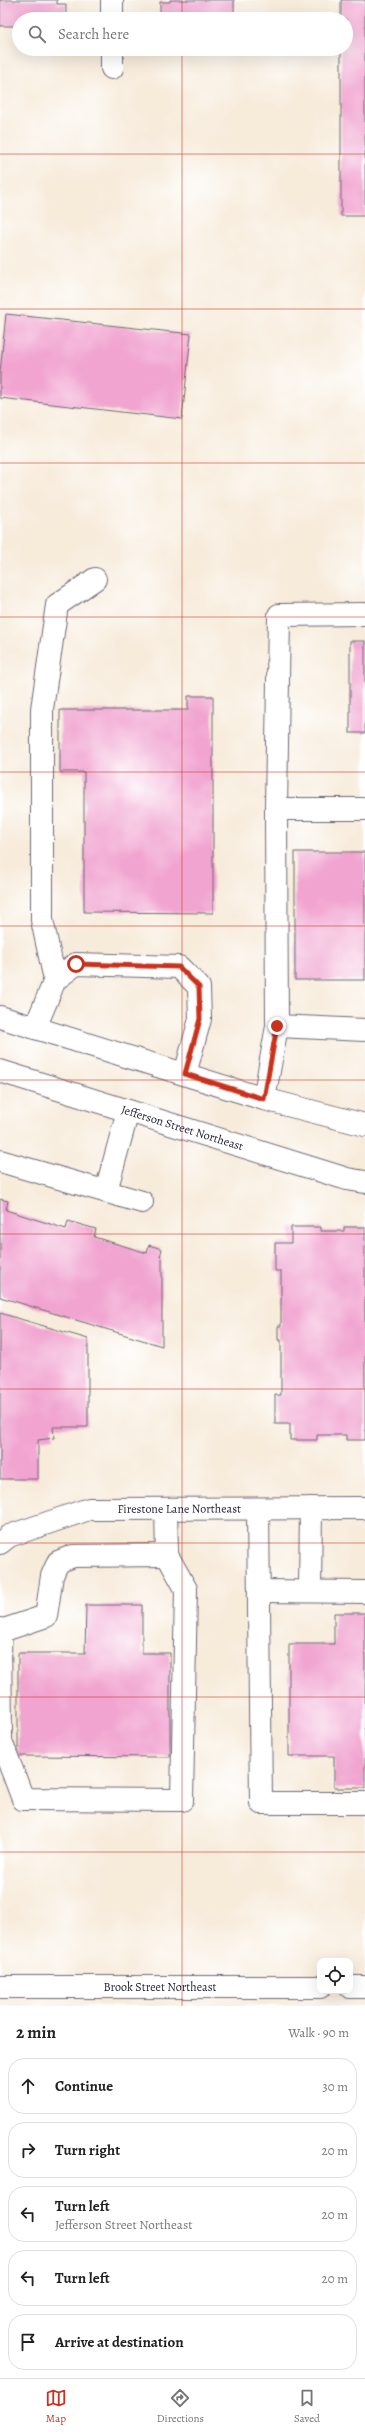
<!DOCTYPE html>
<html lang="en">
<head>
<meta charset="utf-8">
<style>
	:root { --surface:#fff; --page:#f2f2f2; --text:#222; --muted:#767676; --line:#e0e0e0; --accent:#c8321e }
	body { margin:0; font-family:Alegreya,serif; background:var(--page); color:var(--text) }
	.controls { position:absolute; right:12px; bottom:12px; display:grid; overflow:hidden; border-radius:8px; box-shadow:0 4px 16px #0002 }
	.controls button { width:36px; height:36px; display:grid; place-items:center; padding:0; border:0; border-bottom:1px solid var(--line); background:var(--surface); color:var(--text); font:20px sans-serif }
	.stop { position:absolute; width:12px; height:12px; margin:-9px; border:3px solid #c8321e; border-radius:50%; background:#fff }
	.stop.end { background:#c8321e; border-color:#fff; box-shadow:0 1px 4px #0008 }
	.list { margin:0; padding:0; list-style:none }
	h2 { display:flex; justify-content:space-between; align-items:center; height:52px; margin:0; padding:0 16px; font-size:17px }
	h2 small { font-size:13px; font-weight:400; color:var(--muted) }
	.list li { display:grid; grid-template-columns:26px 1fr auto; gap:12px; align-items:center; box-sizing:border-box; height:56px; margin:0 8px 8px; padding:0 8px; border:1px solid var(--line); border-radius:16px }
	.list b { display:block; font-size:15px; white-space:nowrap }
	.list p { margin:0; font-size:13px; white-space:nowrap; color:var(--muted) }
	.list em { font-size:13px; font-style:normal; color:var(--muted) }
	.icon { flex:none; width:22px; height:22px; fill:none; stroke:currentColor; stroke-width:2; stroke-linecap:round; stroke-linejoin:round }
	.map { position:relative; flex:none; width:365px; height:2006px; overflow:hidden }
	.search { position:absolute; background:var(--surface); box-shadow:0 4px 16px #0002; left:12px; right:12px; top:12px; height:44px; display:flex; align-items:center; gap:10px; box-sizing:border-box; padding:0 14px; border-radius:22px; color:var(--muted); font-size:15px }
	.sheet { height:372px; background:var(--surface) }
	nav { display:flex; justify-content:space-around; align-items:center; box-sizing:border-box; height:56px; border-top:1px solid var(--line); background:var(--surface); font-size:11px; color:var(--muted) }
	nav a { display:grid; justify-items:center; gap:2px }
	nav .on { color:var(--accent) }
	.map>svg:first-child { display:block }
	.building { fill:#f1a4d0 }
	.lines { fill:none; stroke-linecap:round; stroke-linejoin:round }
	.minor-casing { stroke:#6d6873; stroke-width:24 }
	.major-casing { stroke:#6d6873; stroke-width:24 }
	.minor { stroke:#fff; stroke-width:22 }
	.major { stroke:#fff; stroke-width:22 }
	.route { stroke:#c8321e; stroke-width:5 }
	.grid { fill:none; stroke:#c8321e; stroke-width:1; stroke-opacity:0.55 }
	.labels { text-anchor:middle; stroke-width:3; stroke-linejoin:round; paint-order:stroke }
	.street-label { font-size:12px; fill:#22223b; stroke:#fff }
</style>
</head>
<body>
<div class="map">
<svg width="365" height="2006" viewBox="0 0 365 2006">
	<rect width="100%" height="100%" fill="#fff"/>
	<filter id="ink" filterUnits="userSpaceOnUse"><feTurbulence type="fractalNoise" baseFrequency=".025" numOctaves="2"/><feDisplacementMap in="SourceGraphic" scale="8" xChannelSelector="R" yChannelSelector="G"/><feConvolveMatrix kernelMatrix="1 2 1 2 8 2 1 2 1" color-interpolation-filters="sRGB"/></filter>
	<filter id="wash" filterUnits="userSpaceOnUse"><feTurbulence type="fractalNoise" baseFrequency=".012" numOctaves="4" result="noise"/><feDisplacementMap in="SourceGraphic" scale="16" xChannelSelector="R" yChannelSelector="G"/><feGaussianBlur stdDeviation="0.9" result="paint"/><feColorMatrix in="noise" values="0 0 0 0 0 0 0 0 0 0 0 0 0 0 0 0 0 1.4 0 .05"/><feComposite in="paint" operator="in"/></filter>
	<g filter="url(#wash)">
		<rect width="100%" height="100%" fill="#f7ebda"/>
		<g id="blocks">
			<g class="building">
				<polygon points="0,0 57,0 57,4 66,4 66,19 19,19 19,26 0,26"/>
				<polygon points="170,0 234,0 234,19 160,19 160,2 170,2"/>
				<polygon points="341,0 365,0 365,216 341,216 341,49 346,49 346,19 341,19"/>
				<polygon points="6,314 191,334 182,419 0,398 0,372"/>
				<rect x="350" y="641" width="15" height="92"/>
				<polygon points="188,696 213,696 213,913 84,912 84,772 60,772 60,710 188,710"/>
				<rect x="295" y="852" width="70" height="128"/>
				<polygon points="0,1199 8,1201 6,1210 66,1229 68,1221 96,1229 94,1237 147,1253 149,1245 162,1249 160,1257 162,1258 162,1346 0,1297"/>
				<polygon points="291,1227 321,1227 321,1231 344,1231 344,1227 365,1227 365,1440 346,1440 346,1435 317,1435 317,1440 290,1440 290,1424 275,1424 275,1395 281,1395 281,1340 278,1340 278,1326 281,1326 281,1271 275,1271 275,1243 291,1243"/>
				<polygon points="0,1313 88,1339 88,1427 53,1427 54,1438 38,1440 38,1479 0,1479"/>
				<polygon points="86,1605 142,1605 142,1653 170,1653 170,1757 18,1756 18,1653 85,1653"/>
				<polygon points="334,1613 365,1613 365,1788 334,1788 334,1756 289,1756 289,1644 334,1644"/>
			</g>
		</g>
	</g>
	<g filter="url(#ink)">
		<use href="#blocks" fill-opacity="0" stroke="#6d6873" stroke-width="1"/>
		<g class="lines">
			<defs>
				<g id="minor">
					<polyline points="112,0 112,19"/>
					<polyline points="112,49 112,68"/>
					<polyline points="276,809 279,615 365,614"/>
					<polyline points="55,980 42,920 42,709 57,605 95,579"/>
					<polyline points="277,1026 365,1030"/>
					<polyline points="35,1028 55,980 76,964 179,967 199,987 200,1019 185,1074"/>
					<polyline points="264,1099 277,1026 276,809 365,809"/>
					<polyline points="0,1161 142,1202"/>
					<polyline points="106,1191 128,1111"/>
					<polyline points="258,1509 261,1803 365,1803"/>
					<path id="s1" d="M0,1543L9,1536L89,1509L365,1508"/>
					<polyline points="259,1591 365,1592"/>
					<polyline points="310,1591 311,1508"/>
					<polyline points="0,1629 1,1741 23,1799 182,1800 186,1589 167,1555 166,1509"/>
					<polyline points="1,1631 46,1616 52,1576 58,1562 73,1556 167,1555"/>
					<path id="s2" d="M0,1987H320"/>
					<polyline points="350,1987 365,1987"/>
				</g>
				<g id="major">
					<polyline points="0,1017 264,1099 365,1125"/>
					<path id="s3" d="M0,1071L347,1179L365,1182"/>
				</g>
			</defs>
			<use href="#minor" class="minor-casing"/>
			<use href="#major" class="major-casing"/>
			<use href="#minor" class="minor"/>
			<use href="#major" class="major"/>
		</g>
	</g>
	<g class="lines" filter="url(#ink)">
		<polyline class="route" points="76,964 179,967 199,987 200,1019 185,1074 264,1099 277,1026"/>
	</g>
	<path class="grid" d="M182,0V19M182,49V2006M0,154H365M0,309H365M0,463H365M0,617H365M0,772H365M0,926H365M0,1080H365M0,1234H365M0,1389H365M0,1543H365M0,1697H365M0,1852H365"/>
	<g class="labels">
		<g class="street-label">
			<text dy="4" stroke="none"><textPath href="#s3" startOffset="191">Jefferson Street Northeast</textPath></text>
			<text dy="4" stroke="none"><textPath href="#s1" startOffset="186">Firestone Lane Northeast</textPath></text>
			<text dy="4" stroke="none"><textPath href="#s2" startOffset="160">Brook Street Northeast</textPath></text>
		</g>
	</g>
</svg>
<div class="controls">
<button><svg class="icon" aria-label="locate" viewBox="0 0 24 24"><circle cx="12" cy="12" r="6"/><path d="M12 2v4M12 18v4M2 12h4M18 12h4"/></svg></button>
</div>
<div class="stop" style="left:76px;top:964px"></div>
<div class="stop end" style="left:277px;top:1026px"></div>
<div class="search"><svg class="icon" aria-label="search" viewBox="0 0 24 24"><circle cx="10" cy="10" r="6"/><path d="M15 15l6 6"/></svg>Search here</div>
</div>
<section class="sheet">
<h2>2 min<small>Walk · 90 m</small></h2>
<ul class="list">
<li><svg class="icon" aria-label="ahead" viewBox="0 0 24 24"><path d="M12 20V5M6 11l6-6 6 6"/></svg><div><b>Continue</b></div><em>30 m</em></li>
<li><svg class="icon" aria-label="right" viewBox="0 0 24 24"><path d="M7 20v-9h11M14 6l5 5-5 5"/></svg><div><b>Turn right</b></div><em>20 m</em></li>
<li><svg class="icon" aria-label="left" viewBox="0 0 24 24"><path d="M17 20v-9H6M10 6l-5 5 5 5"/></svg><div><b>Turn left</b><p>Jefferson Street Northeast</p></div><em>20 m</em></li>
<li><svg class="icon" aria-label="left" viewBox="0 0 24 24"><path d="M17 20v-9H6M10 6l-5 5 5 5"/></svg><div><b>Turn left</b></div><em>20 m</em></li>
<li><svg class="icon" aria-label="arrive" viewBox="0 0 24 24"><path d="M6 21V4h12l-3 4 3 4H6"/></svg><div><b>Arrive at destination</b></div></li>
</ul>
</section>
<nav>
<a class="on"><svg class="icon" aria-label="map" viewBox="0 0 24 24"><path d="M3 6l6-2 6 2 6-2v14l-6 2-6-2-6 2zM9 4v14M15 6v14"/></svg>Map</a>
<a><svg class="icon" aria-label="directions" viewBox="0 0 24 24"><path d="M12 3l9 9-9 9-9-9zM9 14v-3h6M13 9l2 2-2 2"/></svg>Directions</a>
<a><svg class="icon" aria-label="saved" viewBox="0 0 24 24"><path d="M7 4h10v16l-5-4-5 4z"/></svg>Saved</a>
</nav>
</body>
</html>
